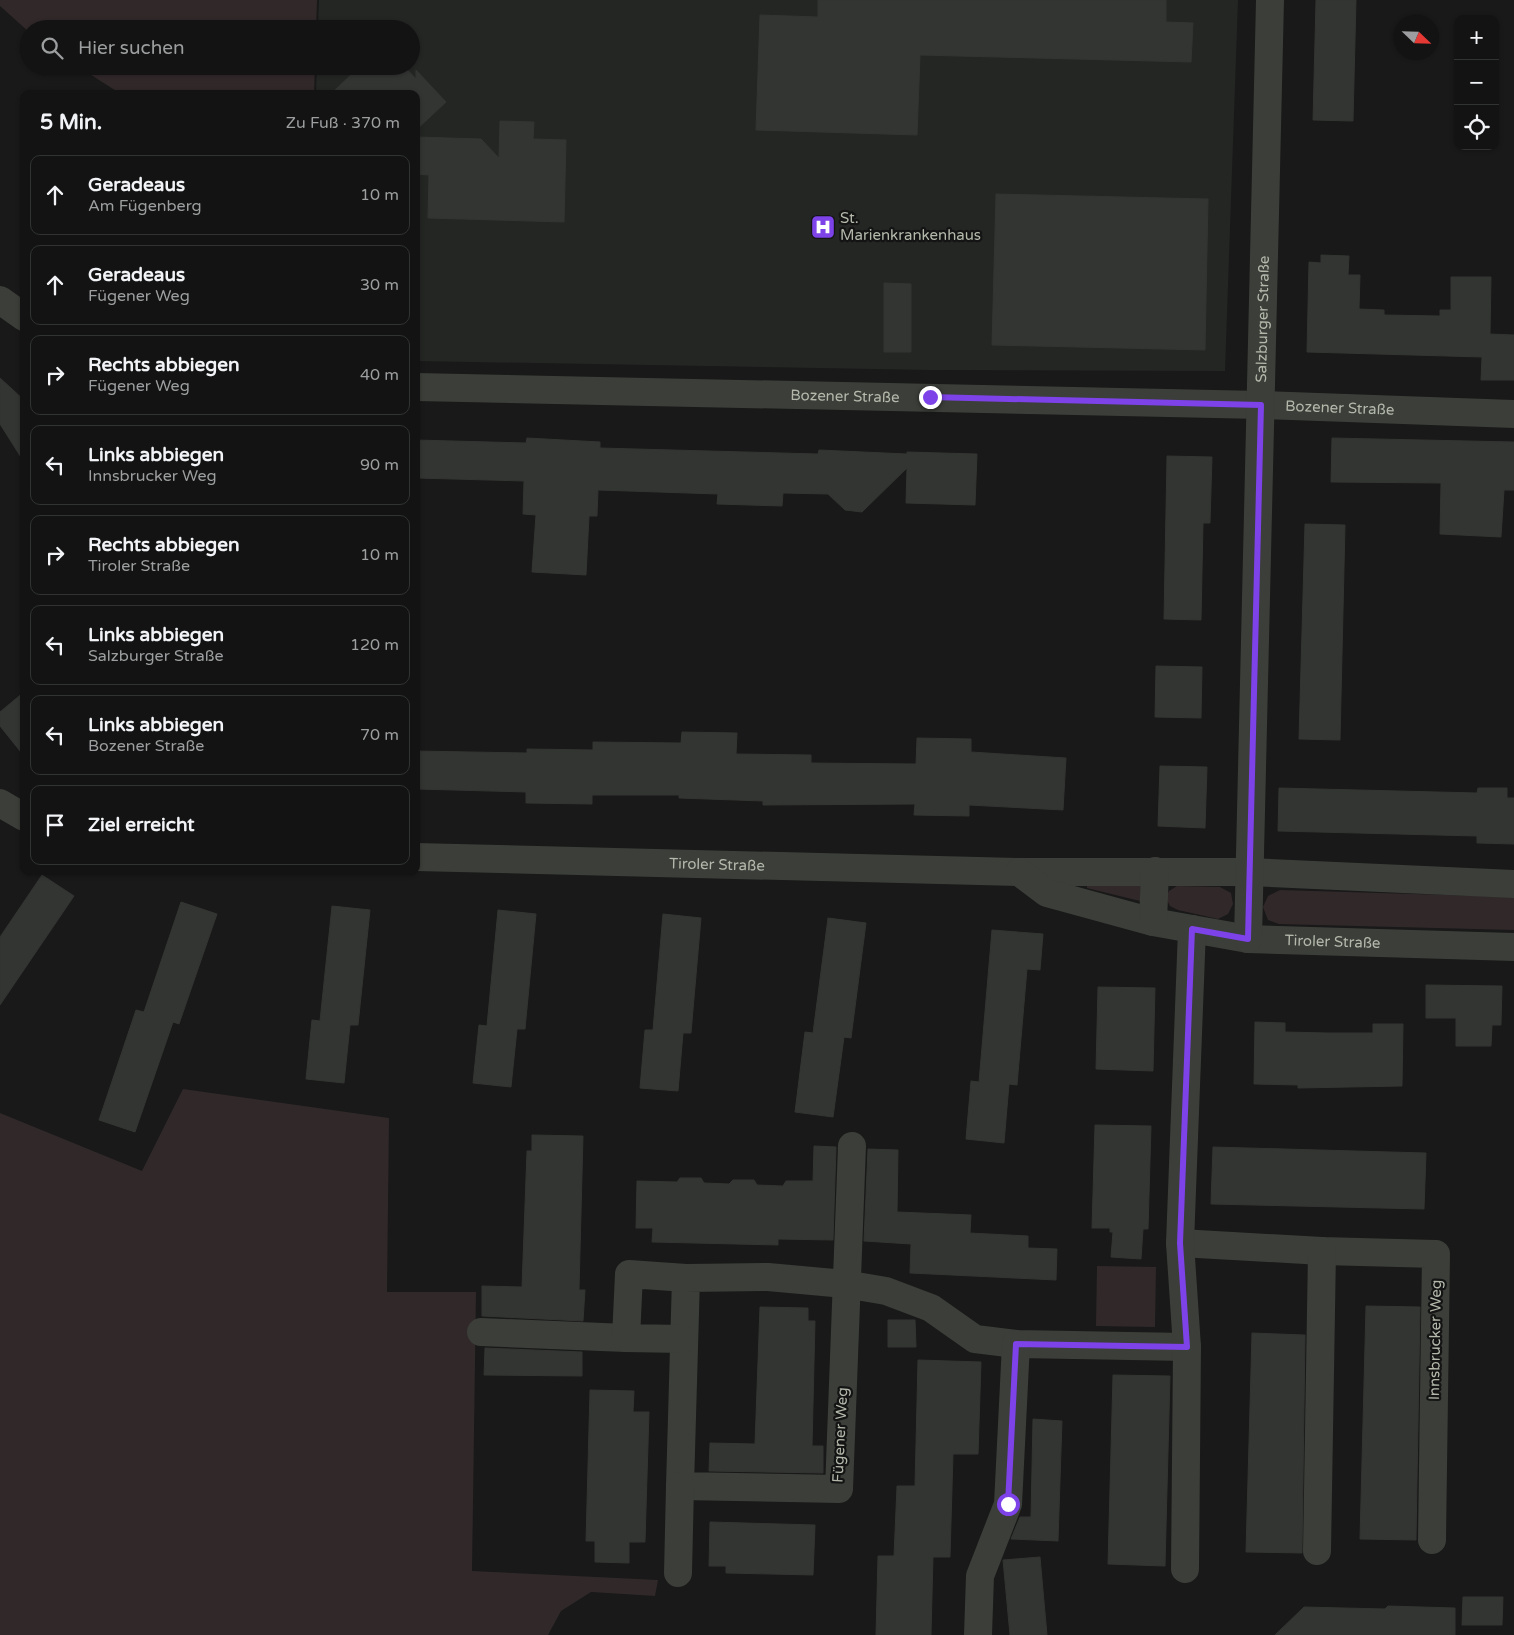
<!DOCTYPE html>
<html lang="de">
<head>
<meta charset="utf-8">
<style>
	:root { --surface:#121312; --page:#1b1c1b; --text:#f1f3f6; --muted:#9c9e9f; --line:#313232 }
	body { margin:0; font-family:"Varela Round",sans-serif; background:var(--page); color:var(--text) }
	.controls { position:absolute; right:15px; top:15px; display:grid; overflow:hidden; border-radius:10px; box-shadow:0 1px 4px #0004 }
	.controls button { width:45px; height:45px; display:grid; place-items:center; padding:0; border:0; border-bottom:1px solid var(--line); background:var(--surface); color:var(--text); font:25px sans-serif }
	.compass { position:absolute; left:1394px; top:15px; width:45px; height:45px; border-radius:50%; background:var(--surface); box-shadow:0 1px 4px #0004; rotate:113deg }
	.stop { position:absolute; width:15px; height:15px; margin:-11px; border:4px solid #7d42e8; border-radius:50%; background:#fff }
	.stop.end { background:#7d42e8; border-color:#fff; box-shadow:0 1px 5px #0008 }
	.list { margin:0; padding:0; list-style:none }
	h2 { display:flex; justify-content:space-between; align-items:center; height:65px; margin:0; padding:0 20px; font-size:21px }
	h2 small { font-size:16px; font-weight:400; color:var(--muted) }
	.list li { display:grid; grid-template-columns:32px 1fr auto; gap:15px; align-items:center; box-sizing:border-box; height:80px; margin:0 10px 10px; padding:0 10px; border:1px solid var(--line); border-radius:10px }
	.list b { display:block; font-size:19px; white-space:nowrap }
	.list p { margin:0; font-size:16px; white-space:nowrap; color:var(--muted) }
	.list em { font-size:16px; font-style:normal; color:var(--muted) }
	.icon { flex:none; width:28px; height:28px; fill:none; stroke:currentColor; stroke-width:2; stroke-linecap:round; stroke-linejoin:round }
	.map { position:relative; flex:none; width:1514px; height:1635px; overflow:hidden }
	.search { position:absolute; background:var(--surface); box-shadow:0 1px 4px #0004; left:20px; top:20px; width:400px; height:55px; display:flex; align-items:center; gap:12px; box-sizing:border-box; padding:0 18px; border-radius:28px; color:var(--muted); font-size:19px }
	.panel { position:absolute; background:var(--surface); box-shadow:0 1px 4px #0004; left:20px; top:90px; width:400px; height:785px; border-radius:10px }
	.map>svg:first-child { display:block }
	.built { fill:#242624 }
	.green { fill:#31282a }
	.building { fill:#333533; stroke:#333532 }
	.lines { fill:none; stroke-linecap:round; stroke-linejoin:round }
	.minor { stroke:#3b3e39; stroke-width:28 }
	.route { stroke:#7d42e8; stroke-width:6 }
	.labels { text-anchor:middle; stroke-width:4.5; stroke-linejoin:round; paint-order:stroke }
	.poi-label { font-size:15px; fill:#b3b8ab; stroke:#131413; text-anchor:start }
	.street-label { font-size:15px; fill:#b3b8ab; stroke:#131413 }
</style>
</head>
<body>
<div class="map">
<svg width="1514" height="1635" viewBox="0 0 1514 1635">
	<rect width="100%" height="100%" fill="#181918"/>
	<polygon class="built" points="319,0 1238,0 1225,371 931,370 416,361 416,94 316,94 317,66 411,66 411,29 318,29"/>
	<g class="green">
		<polygon points="0,0 317,0 316,29 29,29 29,32 0,6"/>
		<polygon points="77,66 315,66 314,94 121,94"/>
		<polygon points="1087,884 1141,885 1140,901 1087,888"/>
		<polygon points="1177,886 1220,887 1231,893 1233,904 1228,914 1218,919 1178,910 1170,906 1166,898 1169,891"/>
		<polygon points="1280,890 1514,897 1514,930 1279,924 1268,920 1263,907 1268,896"/>
		<polygon points="183,1089 389,1118 387,1292 476,1292 472,1571 658,1580 655,1596 591,1592 561,1611 548,1635 0,1635 0,1113 142,1171"/>
		<polygon points="1097,1266 1156,1267 1155,1327 1096,1326"/>
	</g>
	<g class="building">
		<polygon points="818,0 1166,0 1166,22 1193,23 1191,62 920,55 917,135 756,130 760,15 818,17"/>
		<polygon points="1316,0 1356,0 1353,121 1313,120"/>
		<polygon points="360,66 404,66 416,79 416,70 446,102 416,130 416,94 331,94"/>
		<polygon points="500,121 534,122 533,139 566,140 564,222 428,218 429,175 416,174 416,137 481,139 499,158"/>
		<polygon points="996,194 1208,199 1205,350 992,345"/>
		<polygon points="1321,255 1349,256 1348,275 1360,275 1359,309 1384,310 1384,315 1440,316 1440,310 1451,310 1451,277 1491,277 1490,334 1514,335 1514,380 1481,380 1482,357 1307,352 1309,262 1321,263"/>
		<polygon points="884,283 911,284 911,352 884,352"/>
		<polygon points="0,378 24,400 24,462 0,424"/>
		<polygon points="527,438 600,442 600,448 818,454 819,450 907,454 907,452 977,454 975,505 906,503 907,468 862,512 845,510 828,494 783,493 782,506 717,504 718,494 598,490 597,516 589,516 586,575 532,572 536,515 523,514 524,481 416,478 416,440 526,443"/>
		<polygon points="1332,438 1514,442 1514,490 1504,490 1501,537 1440,534 1441,483 1331,482"/>
		<polygon points="1167,456 1212,457 1210,523 1203,523 1201,620 1164,619"/>
		<polygon points="1305,524 1345,525 1340,740 1299,739"/>
		<polygon points="1156,666 1202,667 1201,718 1155,717"/>
		<polygon points="24,692 24,756 0,726 0,712"/>
		<polygon points="682,732 737,733 736,754 811,755 811,763 916,764 917,738 971,739 971,752 1066,758 1063,810 969,805 969,816 914,815 915,804 763,805 763,801 679,798 679,795 592,795 592,804 526,803 526,792 416,789 416,751 527,753 527,749 593,750 593,742 681,743"/>
		<polygon points="1160,766 1207,767 1205,828 1158,826"/>
		<polygon points="1279,788 1477,793 1478,788 1507,788 1507,798 1514,798 1514,844 1477,843 1477,836 1278,831"/>
		<polygon points="42,875 74,896 0,1005 0,937"/>
		<polygon points="181,902 217,914 179,1024 173,1022 135,1132 99,1120 136,1010 144,1012"/>
		<polygon points="332,906 370,910 358,1025 350,1025 344,1083 306,1079 312,1020 320,1021"/>
		<polygon points="498,910 536,914 525,1029 517,1029 511,1087 473,1083 479,1025 487,1026"/>
		<polygon points="663,914 701,918 691,1033 683,1033 678,1091 640,1088 645,1030 653,1030"/>
		<polygon points="828,918 866,923 851,1038 844,1037 833,1117 795,1112 805,1032 813,1033"/>
		<polygon points="992,930 1043,934 1040,970 1027,969 1017,1085 1009,1084 1004,1143 966,1139 971,1081 979,1082"/>
		<polygon points="1426,985 1502,986 1501,1025 1492,1025 1491,1046 1456,1046 1456,1018 1426,1018"/>
		<polygon points="1098,987 1155,988 1153,1071 1096,1069"/>
		<polygon points="1255,1022 1285,1023 1285,1032 1328,1033 1373,1033 1373,1024 1403,1024 1402,1086 1298,1088 1298,1085 1254,1084"/>
		<polygon points="1095,1125 1151,1126 1148,1229 1143,1229 1141,1259 1111,1257 1113,1232 1110,1232 1110,1228 1092,1228"/>
		<polygon points="532,1135 583,1136 579,1290 585,1290 583,1321 482,1316 482,1286 522,1287 527,1151 532,1151"/>
		<polygon points="814,1146 836,1147 833,1240 778,1239 778,1245 652,1242 653,1228 636,1228 637,1181 677,1182 680,1178 701,1178 704,1183 729,1184 733,1180 754,1180 757,1185 783,1186 786,1181 813,1181"/>
		<polygon points="1213,1147 1426,1153 1424,1209 1211,1204"/>
		<polygon points="868,1149 898,1150 897,1212 971,1215 970,1233 1028,1236 1028,1248 1057,1249 1056,1280 910,1273 911,1244 864,1241"/>
		<polygon points="1366,1306 1420,1307 1416,1540 1360,1539"/>
		<polygon points="760,1307 808,1308 808,1321 815,1321 812,1446 823,1446 823,1473 709,1471 710,1443 755,1444"/>
		<polygon points="888,1320 915,1320 916,1347 888,1347"/>
		<polygon points="1252,1333 1305,1335 1302,1553 1246,1552"/>
		<polygon points="485,1348 582,1352 582,1376 484,1375"/>
		<polygon points="918,1360 981,1362 978,1454 953,1454 950,1557 933,1557 931,1635 876,1635 878,1556 894,1556 897,1486 915,1486"/>
		<polygon points="1113,1375 1170,1376 1165,1566 1108,1564"/>
		<polygon points="590,1390 634,1391 633,1412 649,1412 645,1542 629,1542 629,1563 595,1562 595,1541 586,1541"/>
		<polygon points="1033,1419 1062,1421 1058,1541 1011,1539 1020,1517 1031,1517"/>
		<polygon points="710,1522 815,1525 813,1575 726,1573 726,1566 709,1566"/>
		<polygon points="1040,1557 1047,1635 1010,1635 1003,1560"/>
		<polygon points="1463,1597 1503,1597 1502,1625 1462,1625"/>
		<polygon points="1388,1606 1455,1608 1455,1635 1275,1635 1304,1607 1385,1609"/>
	</g>
	<g class="lines">
		<g class="minor">
			<polyline points="0,300 24,317"/>
			<path id="s1" d="M416,387L1261,405L1514,414"/>
			<polyline points="0,803 24,817"/>
			<path id="s2" d="M416,857L1019,872H1250L1514,884"/>
			<path id="s3" d="M1019,872L1047,893L1153,922L1248,939L1514,947"/>
			<polyline points="1153,922 1155,871"/>
			<path id="s4" d="M1248,939L1270,0"/>
			<polyline points="852,1146 839,1489 680,1486 686,1278 768,1277 845,1284 886,1291 931,1308 975,1339 1016,1344 1187,1347"/>
			<polyline points="1180,1243 1322,1251 1436,1254 1432,1540"/>
			<polyline points="481,1332 626,1338"/>
			<polyline points="683,1339 626,1338 629,1274 686,1278"/>
			<polyline points="1317,1551 1322,1251"/>
			<polyline points="1185,1569 1187,1347 1180,1243 1192,929"/>
			<polyline points="678,1573 680,1486"/>
			<polyline points="978,1635 980,1576 1008,1504 1016,1344"/>
		</g>
	</g>
	<g class="lines">
		<polyline class="route" points="930,397 1261,405 1248,939 1192,929 1180,1243 1187,1347 1016,1344 1008,1504"/>
	</g>
	<defs>
		<symbol id="hospital-square" viewBox="-11 -11 22 22"><rect x="-9" y="-9" width="18" height="18" rx="4" fill="#7d42e8" stroke="#131413"/><path d="M-5-5h3v3.5h4V-5h3V5h-3V1.5h-4V5h-3Z" fill="#fff"/></symbol>
	</defs>
	<g fill-rule="evenodd">
		<use href="#hospital-square" x="809" y="213" width="28" height="28"/>
	</g>
	<g class="labels">
		<g class="poi-label">
			<text x="840" y="223">St.<tspan x="840" dy="17">Marienkrankenhaus</tspan></text>
		</g>
		<g class="street-label">
			<text dy="5" stroke="none"><textPath href="#s4" startOffset="620">Salzburger Straße</textPath></text>
			<text dy="5" stroke="none"><textPath href="#s1" startOffset="429">Bozener Straße</textPath></text>
			<text dy="5" stroke="none"><textPath href="#s1" startOffset="924">Bozener Straße</textPath></text>
			<text dy="5" stroke="none"><textPath href="#s2" startOffset="301">Tiroler Straße</textPath></text>
			<text dy="5" stroke="none"><textPath href="#s3" startOffset="326">Tiroler Straße</textPath></text>
			<text transform="translate(1435 1340) rotate(-89)" y="5">Innsbrucker Weg</text>
			<text transform="translate(840 1435) rotate(-87)" y="5">Fügener Weg</text>
		</g>
	</g>
</svg>
<div class="controls">
<button>+</button>
<button>−</button>
<button><svg class="icon" aria-label="locate" viewBox="0 0 24 24"><circle cx="12" cy="12" r="6"/><path d="M12 2v4M12 18v4M2 12h4M18 12h4"/></svg></button>
</div>
<svg class="compass" viewBox="-18 -18 36 36"><path d="M0-13l5 13h-10z" fill="#e53935"/><path d="M0 13l5-13h-10z" fill="#9c9e9f"/></svg>
<div class="stop" style="left:1008px;top:1504px"></div>
<div class="stop end" style="left:930px;top:397px"></div>
<div class="search"><svg class="icon" aria-label="search" viewBox="0 0 24 24"><circle cx="10" cy="10" r="6"/><path d="M15 15l6 6"/></svg>Hier suchen</div>
<section class="panel">
<h2>5 Min.<small>Zu Fuß · 370 m</small></h2>
<ul class="list">
<li><svg class="icon" aria-label="ahead" viewBox="0 0 24 24"><path d="M12 20V5M6 11l6-6 6 6"/></svg><div><b>Geradeaus</b><p>Am Fügenberg</p></div><em>10 m</em></li>
<li><svg class="icon" aria-label="ahead" viewBox="0 0 24 24"><path d="M12 20V5M6 11l6-6 6 6"/></svg><div><b>Geradeaus</b><p>Fügener Weg</p></div><em>30 m</em></li>
<li><svg class="icon" aria-label="right" viewBox="0 0 24 24"><path d="M7 20v-9h11M14 6l5 5-5 5"/></svg><div><b>Rechts abbiegen</b><p>Fügener Weg</p></div><em>40 m</em></li>
<li><svg class="icon" aria-label="left" viewBox="0 0 24 24"><path d="M17 20v-9H6M10 6l-5 5 5 5"/></svg><div><b>Links abbiegen</b><p>Innsbrucker Weg</p></div><em>90 m</em></li>
<li><svg class="icon" aria-label="right" viewBox="0 0 24 24"><path d="M7 20v-9h11M14 6l5 5-5 5"/></svg><div><b>Rechts abbiegen</b><p>Tiroler Straße</p></div><em>10 m</em></li>
<li><svg class="icon" aria-label="left" viewBox="0 0 24 24"><path d="M17 20v-9H6M10 6l-5 5 5 5"/></svg><div><b>Links abbiegen</b><p>Salzburger Straße</p></div><em>120 m</em></li>
<li><svg class="icon" aria-label="left" viewBox="0 0 24 24"><path d="M17 20v-9H6M10 6l-5 5 5 5"/></svg><div><b>Links abbiegen</b><p>Bozener Straße</p></div><em>70 m</em></li>
<li><svg class="icon" aria-label="arrive" viewBox="0 0 24 24"><path d="M6 21V4h12l-3 4 3 4H6"/></svg><div><b>Ziel erreicht</b></div></li>
</ul>
</section>
</div>
</body>
</html>
